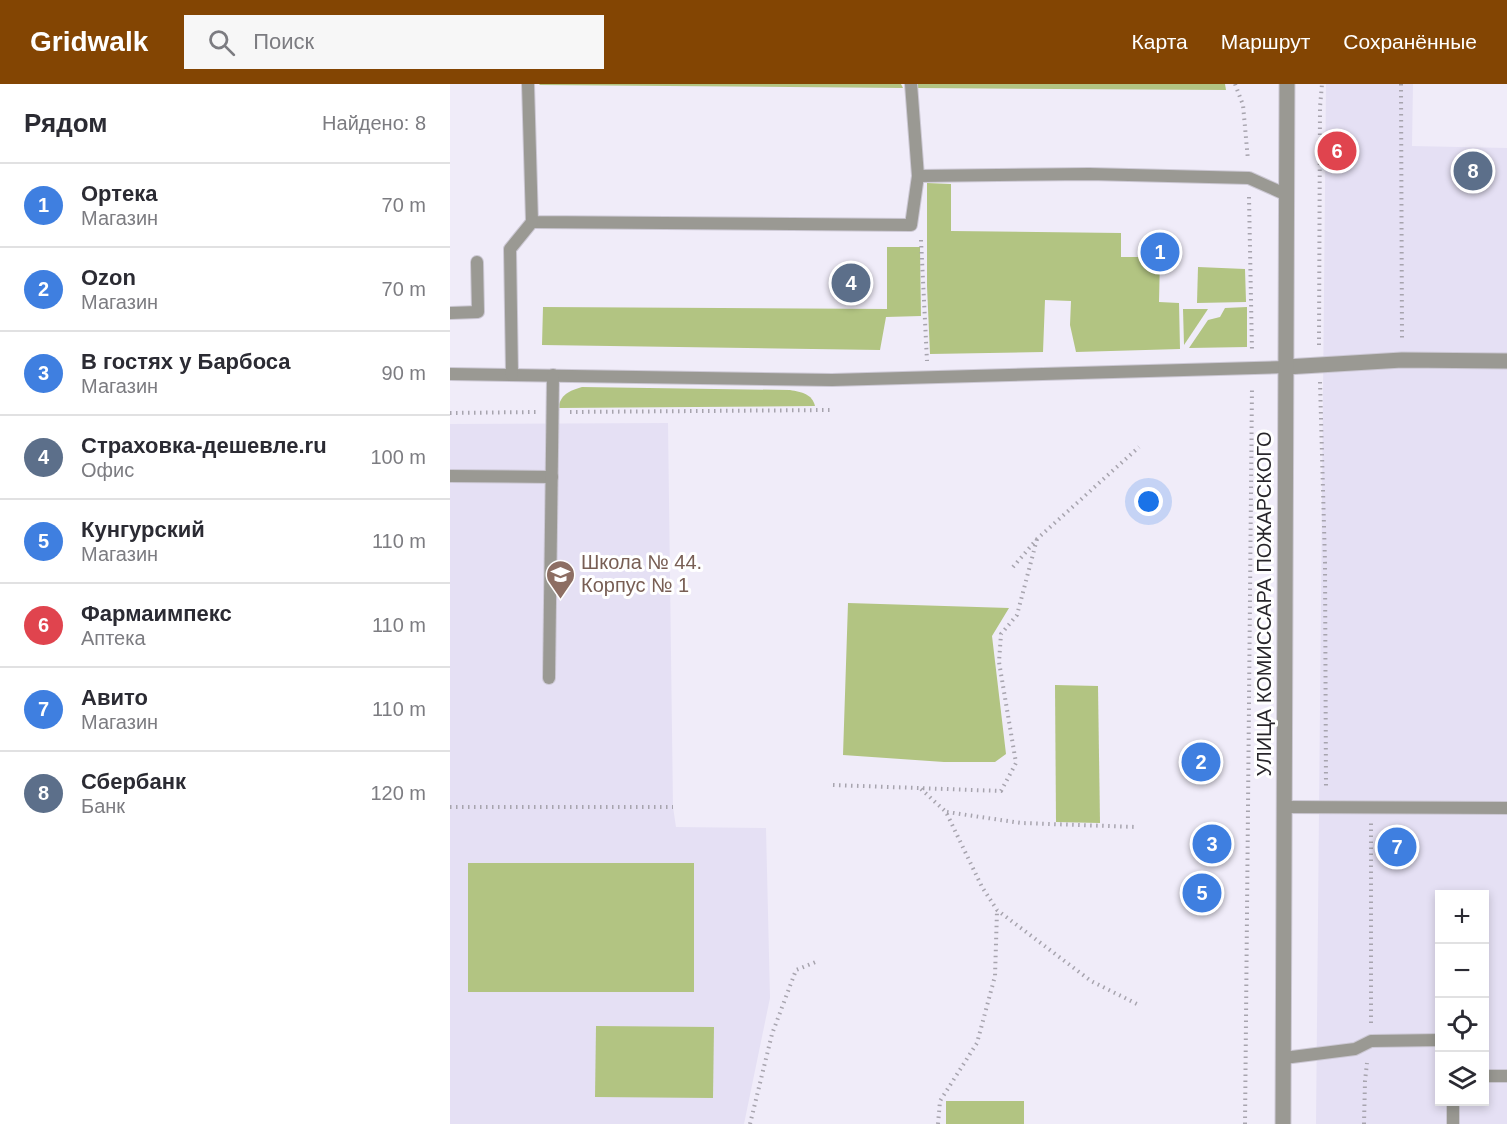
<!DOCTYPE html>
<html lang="ru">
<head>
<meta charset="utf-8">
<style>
	:root { --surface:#fff; --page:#f7f7f7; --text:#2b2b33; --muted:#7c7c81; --line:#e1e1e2; --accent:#834503 }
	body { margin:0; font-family:Arial,sans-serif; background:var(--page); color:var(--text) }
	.controls { position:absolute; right:18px; bottom:18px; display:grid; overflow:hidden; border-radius:0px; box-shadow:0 3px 9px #0003 }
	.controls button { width:54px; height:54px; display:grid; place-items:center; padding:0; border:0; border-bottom:2px solid var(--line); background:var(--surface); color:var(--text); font:30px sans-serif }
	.you { position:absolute; left:699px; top:418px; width:21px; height:21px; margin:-15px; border:4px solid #fff; border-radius:50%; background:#1a73e8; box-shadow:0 0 0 9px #1a73e833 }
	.badge { display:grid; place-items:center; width:39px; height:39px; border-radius:50%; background:var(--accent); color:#fff; font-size:20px; font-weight:700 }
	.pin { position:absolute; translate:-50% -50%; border:3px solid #fff; box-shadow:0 2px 6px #0006 }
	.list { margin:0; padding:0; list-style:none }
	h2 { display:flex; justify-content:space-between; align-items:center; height:78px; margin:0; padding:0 24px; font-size:26px }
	h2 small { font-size:20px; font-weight:400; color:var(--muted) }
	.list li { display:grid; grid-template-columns:39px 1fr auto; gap:18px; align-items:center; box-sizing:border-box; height:84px; padding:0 24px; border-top:2px solid var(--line) }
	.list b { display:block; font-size:22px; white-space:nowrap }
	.list p { margin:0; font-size:20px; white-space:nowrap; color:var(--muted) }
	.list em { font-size:20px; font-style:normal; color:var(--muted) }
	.icon { flex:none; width:33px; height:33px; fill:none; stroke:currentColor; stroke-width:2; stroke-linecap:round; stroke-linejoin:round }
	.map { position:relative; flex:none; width:1057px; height:1040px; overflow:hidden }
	header { display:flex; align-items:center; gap:36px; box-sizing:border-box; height:84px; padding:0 30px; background:var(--accent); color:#fff }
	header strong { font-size:28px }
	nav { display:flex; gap:33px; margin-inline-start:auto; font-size:21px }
	.search { width:420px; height:54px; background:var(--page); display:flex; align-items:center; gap:15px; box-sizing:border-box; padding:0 21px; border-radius:0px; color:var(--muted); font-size:22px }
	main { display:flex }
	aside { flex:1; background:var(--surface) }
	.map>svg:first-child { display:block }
	.built { fill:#e5e0f4; fill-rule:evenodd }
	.green { fill:#b2c482 }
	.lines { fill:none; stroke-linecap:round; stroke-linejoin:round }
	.service-casing { stroke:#ccc8d4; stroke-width:14 }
	.minor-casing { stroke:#ccc8d4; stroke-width:17 }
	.path { stroke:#a7a4ae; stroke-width:4; stroke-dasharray:1.5 4.5; stroke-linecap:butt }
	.service { stroke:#9a9993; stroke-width:12 }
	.minor { stroke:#9a9993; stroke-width:15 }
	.labels { text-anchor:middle; stroke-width:6; stroke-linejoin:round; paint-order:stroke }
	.education-label { font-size:20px; fill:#785e54; stroke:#fff; text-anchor:start }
	.street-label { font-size:20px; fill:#28262b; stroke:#fff }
</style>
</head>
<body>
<header>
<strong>Gridwalk</strong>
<div class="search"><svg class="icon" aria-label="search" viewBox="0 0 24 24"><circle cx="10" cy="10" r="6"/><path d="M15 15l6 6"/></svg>Поиск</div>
<nav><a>Карта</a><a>Маршрут</a><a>Сохранённые</a></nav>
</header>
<main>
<aside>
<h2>Рядом<small>Найдено: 8</small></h2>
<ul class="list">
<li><span class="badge" style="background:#3f7fe0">1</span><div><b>Ортека</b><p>Магазин</p></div><em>70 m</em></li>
<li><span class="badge" style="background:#3f7fe0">2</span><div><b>Ozon</b><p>Магазин</p></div><em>70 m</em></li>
<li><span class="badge" style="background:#3f7fe0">3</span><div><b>В гостях у Барбоса</b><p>Магазин</p></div><em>90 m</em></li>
<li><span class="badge" style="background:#5c6f8a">4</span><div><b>Страховка-дешевле.ru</b><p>Офис</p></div><em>100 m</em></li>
<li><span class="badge" style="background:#3f7fe0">5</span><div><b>Кунгурский</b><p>Магазин</p></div><em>110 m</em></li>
<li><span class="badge" style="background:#e0444e">6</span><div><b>Фармаимпекс</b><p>Аптека</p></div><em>110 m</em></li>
<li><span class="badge" style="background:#3f7fe0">7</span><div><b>Авито</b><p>Магазин</p></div><em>110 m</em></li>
<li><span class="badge" style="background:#5c6f8a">8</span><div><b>Сбербанк</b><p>Банк</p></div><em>120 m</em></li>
</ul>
</aside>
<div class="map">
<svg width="1057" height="1040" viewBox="0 0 1057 1040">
	<rect width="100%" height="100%" fill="#f0ecf9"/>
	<g class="built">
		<path d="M876,0H963L962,62L1057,64V1040H866ZM990,810H1034V1018H990Z"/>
		<polygon points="218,339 223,723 226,743 316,744 320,914 294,1040 0,1040 0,340"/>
	</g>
	<g class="green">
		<polygon points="90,0 451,0 453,4 89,1"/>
		<polygon points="467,0 775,0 776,6 466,4"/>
		<polygon points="477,99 501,100 501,147 671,149 671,173 710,173 709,218 729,219 730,265 626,268 620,241 621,217 595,216 593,268 480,270 477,202"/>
		<polygon points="437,163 470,163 471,232 436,233 430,266 92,261 93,223 437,225"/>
		<polygon points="748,183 795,185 796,218 747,219"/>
		<polygon points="797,223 797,263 739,264 758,236 770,233 775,224"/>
		<polygon points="733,225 758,225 734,261"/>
		<path d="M132,303L340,306C352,308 362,310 365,322L108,324C111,310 119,307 132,303Z"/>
		<polygon points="398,519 559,524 542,552 556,670 545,678 494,678 393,671"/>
		<polygon points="605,601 648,602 650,739 606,738"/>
		<rect x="18" y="779" width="226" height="129"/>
		<polygon points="146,942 264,943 263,1014 145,1013"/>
		<rect x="496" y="1017" width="78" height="23"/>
	</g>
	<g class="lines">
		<defs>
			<g id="service">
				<polyline points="78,0 82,138 461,141 468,92"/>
				<polyline points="461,0 468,92 639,90 799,94 837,111"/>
				<polyline points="0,229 28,228 27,178"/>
				<polyline points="0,290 382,296 836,283"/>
				<polyline points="62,291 60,165 82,138"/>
				<polyline points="0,392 102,393"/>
				<polyline points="99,594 103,291"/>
				<polyline points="834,723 1057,724"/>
				<polyline points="834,974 905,965 921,957 990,956"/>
				<polyline points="1034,992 1057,992"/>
				<polyline points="1003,1040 1003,1018"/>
			</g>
			<g id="minor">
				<polyline points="836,283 952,276 1057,277"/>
				<polyline points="833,1040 837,0"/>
			</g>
		</defs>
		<use href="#service" class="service-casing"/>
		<use href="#minor" class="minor-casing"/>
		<g class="path">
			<polyline points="785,0 793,21 798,76"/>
			<polyline points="951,0 952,257"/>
			<polyline points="799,113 802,268"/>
			<polyline points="471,156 477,277"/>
			<polyline points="869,261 870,23 872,0"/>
			<polyline points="870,298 875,478 876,705"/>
			<polyline points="120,328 381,326"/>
			<polyline points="0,329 86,328"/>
			<polyline points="563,483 587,455 689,363"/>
			<polyline points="383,701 551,707 566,679 549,578 551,550 567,531 587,455"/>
			<polyline points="471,705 496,728 532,803 547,826 641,897 687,920"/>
			<polyline points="0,723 223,723"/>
			<polyline points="497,728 571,739 687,743"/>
			<polyline points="921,939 921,739"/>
			<polyline points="300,1040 322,950 346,886 368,877"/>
			<polyline points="488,1040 490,1017 527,959 545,892 547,827"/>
			<polyline points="795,1040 802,302"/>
			<polyline points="914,1040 915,997 917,979"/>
		</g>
		<use href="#service" class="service"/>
		<use href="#minor" class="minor"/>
	</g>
	<defs>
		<symbol id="school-pin" viewBox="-11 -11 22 30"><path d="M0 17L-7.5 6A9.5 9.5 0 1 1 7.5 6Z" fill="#8d6e63" stroke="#fff"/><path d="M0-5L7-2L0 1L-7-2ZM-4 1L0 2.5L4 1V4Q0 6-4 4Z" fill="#fff"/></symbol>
	</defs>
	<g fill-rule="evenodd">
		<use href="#school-pin" x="94" y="474" width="33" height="45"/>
	</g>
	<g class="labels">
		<g class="education-label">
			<text x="131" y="485">Школа № 44.<tspan x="131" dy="23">Корпус № 1</tspan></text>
		</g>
		<g class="street-label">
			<text transform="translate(814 520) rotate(-90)" y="7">УЛИЦА КОМИССАРА ПОЖАРСКОГО</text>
		</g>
	</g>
</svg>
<div class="controls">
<button>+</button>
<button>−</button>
<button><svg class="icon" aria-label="locate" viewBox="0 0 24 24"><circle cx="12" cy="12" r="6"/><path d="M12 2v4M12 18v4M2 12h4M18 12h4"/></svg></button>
<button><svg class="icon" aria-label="layers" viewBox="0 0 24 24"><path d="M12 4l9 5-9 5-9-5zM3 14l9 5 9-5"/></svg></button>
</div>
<div class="you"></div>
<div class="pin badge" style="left:710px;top:168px;background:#3f7fe0">1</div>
<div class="pin badge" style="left:751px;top:678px;background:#3f7fe0">2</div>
<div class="pin badge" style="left:762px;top:760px;background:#3f7fe0">3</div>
<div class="pin badge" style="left:401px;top:199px;background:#5c6f8a">4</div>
<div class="pin badge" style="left:752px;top:809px;background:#3f7fe0">5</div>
<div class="pin badge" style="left:887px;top:67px;background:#e0444e">6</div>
<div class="pin badge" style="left:947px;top:763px;background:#3f7fe0">7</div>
<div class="pin badge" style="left:1023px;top:87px;background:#5c6f8a">8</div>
</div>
</main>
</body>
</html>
